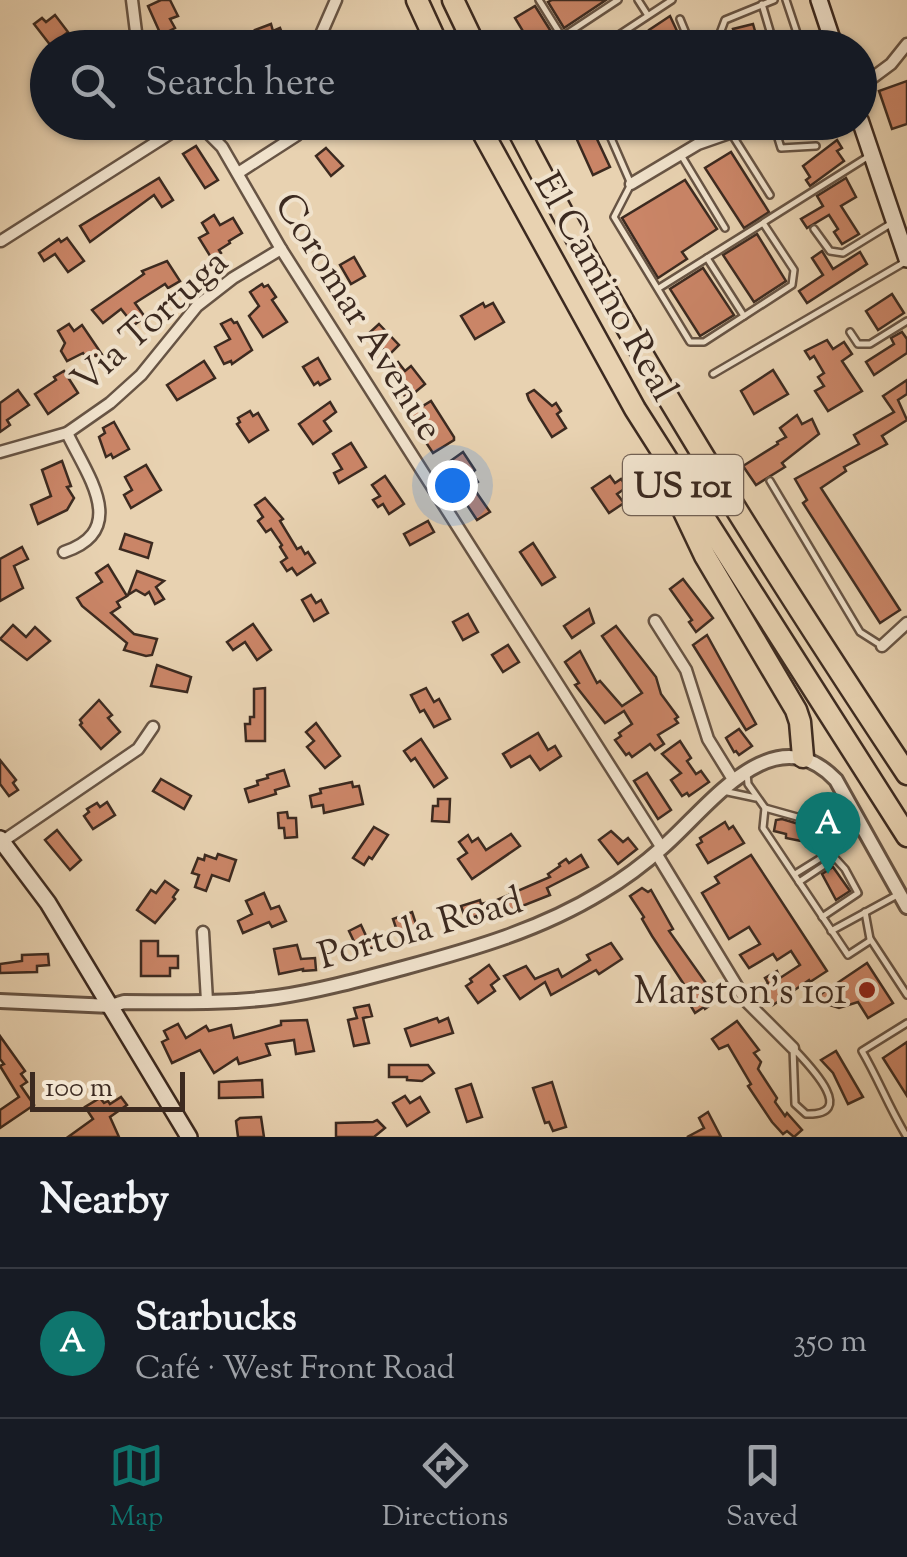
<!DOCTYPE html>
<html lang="en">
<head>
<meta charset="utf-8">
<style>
	:root { --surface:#171b24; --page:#242831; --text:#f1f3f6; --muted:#9ea1a6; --line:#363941; --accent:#0f766e }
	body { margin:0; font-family:"Sorts Mill Goudy",serif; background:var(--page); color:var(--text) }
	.scale { position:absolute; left:30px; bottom:25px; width:155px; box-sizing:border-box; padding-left:10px; border:5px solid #3c2a20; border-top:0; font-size:28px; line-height:35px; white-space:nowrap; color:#3c2a20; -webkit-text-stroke:8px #f0e2cc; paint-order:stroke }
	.you { position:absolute; left:452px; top:485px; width:35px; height:35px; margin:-25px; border:8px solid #fff; border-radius:50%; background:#1a73e8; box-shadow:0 0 0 15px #1a73e833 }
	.badge { display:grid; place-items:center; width:65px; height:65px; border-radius:50%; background:var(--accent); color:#fff; font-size:32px; font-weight:700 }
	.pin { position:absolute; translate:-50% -82px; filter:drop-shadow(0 2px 5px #0008) }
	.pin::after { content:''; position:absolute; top:52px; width:35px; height:30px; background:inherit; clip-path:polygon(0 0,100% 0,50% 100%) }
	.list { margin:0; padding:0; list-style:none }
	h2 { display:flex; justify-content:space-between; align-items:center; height:130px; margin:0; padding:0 40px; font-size:42px }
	h2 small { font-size:32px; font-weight:400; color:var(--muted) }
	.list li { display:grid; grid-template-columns:65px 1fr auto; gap:30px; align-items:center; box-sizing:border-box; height:150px; padding:0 40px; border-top:2px solid var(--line) }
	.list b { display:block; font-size:38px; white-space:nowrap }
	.list p { margin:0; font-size:32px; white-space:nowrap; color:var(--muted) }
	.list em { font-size:32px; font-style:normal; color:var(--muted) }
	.icon { flex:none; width:55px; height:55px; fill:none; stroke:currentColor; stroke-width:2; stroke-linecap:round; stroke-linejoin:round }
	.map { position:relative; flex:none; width:907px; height:1137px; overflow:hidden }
	.search { position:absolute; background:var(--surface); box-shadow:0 2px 8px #0004; left:30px; right:30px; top:30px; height:110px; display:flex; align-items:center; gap:25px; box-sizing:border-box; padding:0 35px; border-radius:55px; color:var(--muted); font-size:38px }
	.sheet { height:280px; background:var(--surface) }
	nav { display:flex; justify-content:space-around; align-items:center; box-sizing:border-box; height:140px; border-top:2px solid var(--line); background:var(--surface); font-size:28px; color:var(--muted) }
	nav a { display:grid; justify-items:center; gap:5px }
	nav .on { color:var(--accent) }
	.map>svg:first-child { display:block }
	.building { fill:#ca8567; stroke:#3c2a20; stroke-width:2.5 }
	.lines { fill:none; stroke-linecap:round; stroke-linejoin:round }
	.service-casing { stroke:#675444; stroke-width:10 }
	.minor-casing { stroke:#675444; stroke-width:15 }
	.tertiary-casing { stroke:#675444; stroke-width:18 }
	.secondary-casing { stroke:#3c2a20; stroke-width:20 }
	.motorway-casing { stroke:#3c2a20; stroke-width:25 }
	.service { stroke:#f0e2cc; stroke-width:5 }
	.minor { stroke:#f0e2cc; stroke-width:10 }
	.tertiary { stroke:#f0e2cc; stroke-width:12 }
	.secondary { stroke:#f0e2cc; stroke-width:15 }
	.motorway { stroke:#e8d2b1; stroke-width:20 }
	.poi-dot { fill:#8f2418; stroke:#f0e2cc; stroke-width:4 }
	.labels { text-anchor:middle; stroke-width:8; stroke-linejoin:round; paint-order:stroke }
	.shield { fill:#f0e2cc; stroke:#726154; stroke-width:2.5 }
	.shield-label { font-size:35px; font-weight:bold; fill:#3c2a20 }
	.street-label { font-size:38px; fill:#3c2a20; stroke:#f0e2cc }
	.poi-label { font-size:38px; fill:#3c2a20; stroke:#f0e2cc; text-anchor:end }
</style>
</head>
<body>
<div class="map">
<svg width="907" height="1137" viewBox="0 0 907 1137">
	<rect width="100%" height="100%" fill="#e8d2b1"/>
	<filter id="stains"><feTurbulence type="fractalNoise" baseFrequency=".002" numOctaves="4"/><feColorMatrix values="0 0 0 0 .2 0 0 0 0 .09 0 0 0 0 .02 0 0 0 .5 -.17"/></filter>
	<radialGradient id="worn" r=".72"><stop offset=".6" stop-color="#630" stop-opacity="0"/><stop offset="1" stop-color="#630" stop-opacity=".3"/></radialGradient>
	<g class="building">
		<polygon points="161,0 170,0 178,16 170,19 175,28 161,35 148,6"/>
		<polygon points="552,0 606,0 564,28 548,2"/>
		<polygon points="535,6 557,41 561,48 533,48 515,18"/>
		<polygon points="55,15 68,32 51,46 34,24 42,18 46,22"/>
		<polygon points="670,16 685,48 657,48 649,30"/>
		<polygon points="271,24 273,31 280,28 288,48 270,48 267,41 261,43 255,30"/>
		<polygon points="753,24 760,48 739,48 733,29"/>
		<polygon points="907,81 907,124 892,129 879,91"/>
		<polygon points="569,122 589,122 610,167 593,175"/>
		<polygon points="837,140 842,148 837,151 844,161 810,186 806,180 810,177 803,166"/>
		<polygon points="196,146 218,180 205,188 183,154"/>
		<polygon points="326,148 343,166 331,176 316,156"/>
		<polygon points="731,152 769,212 744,228 705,168"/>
		<polygon points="159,178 173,200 162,207 154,195 90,242 80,226"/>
		<polygon points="846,178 856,197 841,206 859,234 842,244 834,232 838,229 829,215 807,228 801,219 823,206 817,196"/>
		<polygon points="685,180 717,229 682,252 687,259 658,278 622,218"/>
		<polygon points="214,215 220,225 233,218 242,233 229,241 230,243 219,250 221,253 212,259 199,238 208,233 202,223"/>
		<polygon points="757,234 786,281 754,302 723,255"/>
		<polygon points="67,238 84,261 68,272 55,254 44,261 39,253 59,239 61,242"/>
		<polygon points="822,251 833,269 860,252 867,264 807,303 799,291 823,275 812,258"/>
		<polygon points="354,257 365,276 351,284 340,265"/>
		<polygon points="167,261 180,281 168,288 165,284 135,303 145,317 134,325 121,309 103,323 92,310 144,274 142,271"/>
		<polygon points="703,268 734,315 700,336 670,289"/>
		<polygon points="262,284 264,287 268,285 276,297 272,300 287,322 263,337 249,316 259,306 250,292"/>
		<polygon points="892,294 904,313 878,330 866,311"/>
		<polygon points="483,303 485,307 493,303 504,322 475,339 461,316"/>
		<polygon points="231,319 234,323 237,322 252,350 232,364 231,361 224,364 215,347 230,339 221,324"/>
		<polygon points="69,324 74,331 82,325 105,359 93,367 83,353 67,361 61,351 65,343 58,331"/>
		<polygon points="379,324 399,345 389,355 368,334"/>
		<polygon points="902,332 907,339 907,353 874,375 866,362 894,344 891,338"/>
		<polygon points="827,340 833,349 844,342 852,354 842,361 862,391 828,411 815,391 824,386 818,377 824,373 814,356 810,359 805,351"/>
		<polygon points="318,358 330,379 320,385 318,382 314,385 303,367"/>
		<polygon points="204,361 215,378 177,400 167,385"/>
		<polygon points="398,362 405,371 411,366 425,384 407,399 386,371"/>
		<polygon points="773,370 788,394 754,414 741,391"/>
		<polygon points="64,371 78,393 48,414 35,394 56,380 54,377"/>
		<polygon points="907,380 907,394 898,400 907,420 882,436 887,444 844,467 846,471 821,488 900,610 880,623 803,503 807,500 795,479 859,444 854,435 894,412 883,396"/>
		<polygon points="18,390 29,405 7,420 10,425 0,432 0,403"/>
		<polygon points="534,390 552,406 556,403 561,411 557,414 566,428 552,437 529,400 527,394"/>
		<polygon points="431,401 454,437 454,440 433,453 423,438 432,433 423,419 416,423 410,414"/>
		<polygon points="330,402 336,412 324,421 331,431 313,444 299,424"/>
		<polygon points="250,411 253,416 258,413 268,430 249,442 237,424 240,422 238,418"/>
		<polygon points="797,415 802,424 812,419 819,434 782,463 785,467 756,485 743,466 778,444 777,442 786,437 780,428"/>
		<polygon points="114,422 129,449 113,458 111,454 106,457 99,437 105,433 103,428"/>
		<polygon points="351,443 366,467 339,483 334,473 342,469 333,454"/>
		<polygon points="463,452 475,470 472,473 478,482 472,486 490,512 477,520 442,467"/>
		<polygon points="62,461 71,486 67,487 74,498 67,510 38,524 31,505 51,496 42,470"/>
		<polygon points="146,465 161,490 131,508 124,495 132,490 125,477"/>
		<polygon points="385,476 404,504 389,514 383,504 378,507 373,500 380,496 372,485"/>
		<polygon points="610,476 615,483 621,479 627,487 617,494 624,503 609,513 592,488"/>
		<polygon points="265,498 283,519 280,521 297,549 301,547 305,554 308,552 315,563 297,575 292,568 287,571 281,562 287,558 280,547 282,545 271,529 266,532 258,521 263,517 255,505"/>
		<polygon points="428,521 434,532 410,545 404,534"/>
		<polygon points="125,534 152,543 148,558 120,549"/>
		<polygon points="533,543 555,577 542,585 520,552"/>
		<polygon points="22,547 28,559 14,566 23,588 0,601 0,559"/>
		<polygon points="108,565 127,596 117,602 120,607 111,613 134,634 157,639 152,655 146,656 124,650 127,643 82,606 77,598 102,582 96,573"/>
		<polygon points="137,571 164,581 156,587 164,599 155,604 149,592 145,595 136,590 128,595"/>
		<polygon points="683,579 713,618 696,632 689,622 692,620 670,589"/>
		<polygon points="311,595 316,603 321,600 328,613 314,621 302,600"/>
		<polygon points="589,609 594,623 572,638 564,626"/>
		<polygon points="468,614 478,632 463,640 453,622"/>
		<polygon points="253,624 271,650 257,660 245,642 233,650 227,642"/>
		<polygon points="13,625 26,637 35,627 50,641 27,660 0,639"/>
		<polygon points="616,626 656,677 661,694 678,717 675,719 678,723 658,735 664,744 655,750 650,744 632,757 629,753 626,755 615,740 621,736 619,733 632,724 624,711 605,723 575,685 579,683 565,662 580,651 597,683 600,681 622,706 642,693 602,636"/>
		<polygon points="707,635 756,724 746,730 693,645"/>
		<polygon points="508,645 519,662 503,672 492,655"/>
		<polygon points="157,665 191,677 187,692 151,686"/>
		<polygon points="265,688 265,741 246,741 245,724 250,724 250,717 254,717 254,689"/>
		<polygon points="426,688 434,702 439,699 450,719 434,727 424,710 420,712 411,695"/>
		<polygon points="99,700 112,715 108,718 120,732 101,749 80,725 82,723 80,720"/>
		<polygon points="316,723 340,756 325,768 307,747 314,741 306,732"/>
		<polygon points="739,729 752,746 739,755 736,751 734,752 726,738"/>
		<polygon points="538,733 548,750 555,746 561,756 540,770 530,756 511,767 503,754"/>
		<polygon points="421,739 447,778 434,787 415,758 411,761 404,751"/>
		<polygon points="680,741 691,758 687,761 696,774 701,771 709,782 689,796 687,793 682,796 671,780 681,773 662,754"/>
		<polygon points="0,760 16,780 13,783 18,790 9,796 0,784"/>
		<polygon points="284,770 289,786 275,790 276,794 249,802 245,789 258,785 257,781 268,778 267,775"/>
		<polygon points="647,773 671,810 658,819 634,781"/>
		<polygon points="161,779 191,796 184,809 153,791"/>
		<polygon points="352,782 353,787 359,786 363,804 324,813 323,805 312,807 310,796 321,793 320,789"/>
		<polygon points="438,799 450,799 449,822 432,821 433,806 438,806"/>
		<polygon points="107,802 115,815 93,829 84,816 89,812 87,809 97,803 100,807"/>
		<polygon points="287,812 288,818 296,818 297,837 285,838 284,828 279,828 278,813"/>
		<polygon points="782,819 812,828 811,843 786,838 786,834 774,831 776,820"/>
		<polygon points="725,822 729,829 733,826 744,843 708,863 697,845 702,842 700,838"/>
		<polygon points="374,827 388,835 372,859 369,857 364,865 353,858"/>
		<polygon points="57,830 81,860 70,870 45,840"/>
		<polygon points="611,831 623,842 628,838 637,849 618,864 599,840"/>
		<polygon points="511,834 520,846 472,879 458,859 467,853 459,842 468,835 472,842 478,838 486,850"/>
		<polygon points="218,854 236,860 229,881 212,875 206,891 195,887 199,875 192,873 198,858 204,860 205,855 216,859"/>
		<polygon points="581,855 588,867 547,888 550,895 479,923 477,916 466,920 461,906 480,900 481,904 497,900 550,877 548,874 560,866 559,864 566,859 569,863"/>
		<polygon points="751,855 827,971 810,982 809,980 773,1005 762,987 768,983 765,978 777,971 780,978 800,965 791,951 777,960 773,954 749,968 740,955 760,944 749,927 729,939 702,893 719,883 715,877"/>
		<polygon points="833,867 850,891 836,900 822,874"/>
		<polygon points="165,881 178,890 173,897 175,899 155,923 137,910 151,890 156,893"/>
		<polygon points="642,888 648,892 651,890 673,929 669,931 708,986 712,984 717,991 707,997 712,1004 705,1009 704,1007 695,1013 689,1003 693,1001 685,986 652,936 642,919 644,917 630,896"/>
		<polygon points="264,893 271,909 279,906 286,921 272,927 269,922 243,933 238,921 252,914 246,901"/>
		<polygon points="412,912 418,930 413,931 415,938 401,943 393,919"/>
		<polygon points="361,925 368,940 376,936 381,945 359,952 349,931"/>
		<polygon points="141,941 158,941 158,956 178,956 178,968 170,968 170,976 141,976"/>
		<polygon points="611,943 622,959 599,974 596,970 551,995 545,982 520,999 504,976 526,966 535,979 558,969 562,977 590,960 587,955"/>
		<polygon points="297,945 301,959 315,958 316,970 303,971 303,969 279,974 274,949"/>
		<polygon points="48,954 49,965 37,966 37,972 0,973 0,964 22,961 22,955"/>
		<polygon points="867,963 893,1003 868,1018 858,1002 839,1008 823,1003 818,996"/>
		<polygon points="489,965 499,979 491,985 495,991 478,1003 466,986 472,982 470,979"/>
		<polygon points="369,1005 372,1016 363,1018 369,1043 354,1046 348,1020 357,1018 354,1008"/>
		<polygon points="437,1018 439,1022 448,1018 453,1033 411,1046 405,1029"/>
		<polygon points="307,1020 314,1051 296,1054 294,1040 266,1044 270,1055 239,1064 237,1058 214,1073 200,1050 172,1063 162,1042 168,1039 164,1031 178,1024 186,1038 206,1026 209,1031 231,1025 234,1038 281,1025 281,1021"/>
		<polygon points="737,1021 759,1050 754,1053 761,1062 758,1069 777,1098 775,1102 785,1116 787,1113 802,1130 794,1137 787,1131 783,1134 772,1122 748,1086 751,1084 728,1045 719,1049 712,1039"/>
		<polygon points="0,1036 25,1071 21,1074 27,1082 21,1086 34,1105 0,1128 0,1110 19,1097 0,1066 4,1064 0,1059"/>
		<polygon points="907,1042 907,1096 883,1058"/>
		<polygon points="836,1051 863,1097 848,1104 833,1073 821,1060"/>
		<polygon points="389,1065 428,1065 434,1073 422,1081 407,1080 407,1077 389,1077"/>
		<polygon points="262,1080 263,1097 219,1098 219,1082"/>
		<polygon points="552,1082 566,1127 553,1131 549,1122 545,1123 533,1088"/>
		<polygon points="471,1084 482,1117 467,1122 456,1089"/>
		<polygon points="405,1096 410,1103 420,1097 429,1112 407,1126 393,1103"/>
		<polygon points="121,1097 127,1105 110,1117 119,1137 68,1137 93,1119 85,1107 100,1098 104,1103 108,1101 110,1104"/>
		<polygon points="708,1112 721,1137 687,1137 704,1128 699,1118"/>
		<polygon points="261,1117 264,1137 238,1137 236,1121 240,1118"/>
		<polygon points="377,1120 385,1128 374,1137 336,1137 336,1123 373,1122"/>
	</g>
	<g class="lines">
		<defs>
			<g id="service">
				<polyline points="539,0 569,48"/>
				<polyline points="638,0 647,14"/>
				<polyline points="786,0 802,48"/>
				<polyline points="762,4 775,48"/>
				<polyline points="680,19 692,48"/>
				<polyline points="562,37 618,0"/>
				<polyline points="599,48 672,0"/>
				<polyline points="723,48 719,36 725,20 774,0"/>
				<polyline points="604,122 631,184 614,217 690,342 704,342 792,285 794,270 763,223 659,288"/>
				<polyline points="724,122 770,195"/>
				<polyline points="773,122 781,148 816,146"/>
				<polyline points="681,155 725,228"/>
				<polyline points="764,222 869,156"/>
				<polyline points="814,229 830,251 843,253 892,223"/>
				<polyline points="707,258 744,316"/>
				<polyline points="850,332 858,344 870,344 907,321"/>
				<polyline points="713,374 905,262"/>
				<polyline points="770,481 860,632 882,646"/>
				<polyline points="747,774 748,784 765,808 763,828 848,955 871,940 907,995"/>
				<polyline points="723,791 756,798"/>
				<polyline points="765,808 815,822 833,841 832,851 795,874"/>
				<polyline points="799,882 835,858 845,869 858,893 822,917"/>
				<polyline points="865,912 870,939"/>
				<polyline points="831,931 899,894"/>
				<path d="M907,1023L862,1051C879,1080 889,1108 907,1137"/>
				<path d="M793,1048C805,1061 861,1116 806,1114L795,1104Z"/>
			</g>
			<g id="minor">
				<polyline points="132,0 138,48"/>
				<polyline points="315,48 336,0"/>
				<polyline points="860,87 891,64 907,44"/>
				<polyline points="197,122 222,147 281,249 662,848"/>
				<polyline points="238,173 297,135 308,122"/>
				<polyline points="631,184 698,144 761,122"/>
				<polyline points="1,241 188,122"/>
				<polyline points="0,452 67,433 110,403 141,375 197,306 233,278 281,249"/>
				<path d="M64,552C130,530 87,475 67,433"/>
				<polyline points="655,621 686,670 708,739 734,781"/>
				<polyline points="882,646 907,623"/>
				<polyline points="3,841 138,749 153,727"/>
				<polyline points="656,853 746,1001 793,1048"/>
				<polyline points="203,932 207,1001"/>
			</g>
			<path id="tertiary" d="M0,1001L111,1006L124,1002C175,1002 227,1004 277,997C319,991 362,979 403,968C473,949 540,930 602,892C624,879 644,864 663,847C709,807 773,714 836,780L907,907"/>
			<g id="secondary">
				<polyline points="819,0 835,48"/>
				<polyline points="860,120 907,259"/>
				<polyline points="0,839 48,903 189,1137"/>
			</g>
			<g id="motorway">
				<polyline points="417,0 439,48"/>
				<polyline points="453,0 476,48"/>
				<polyline points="477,122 635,409 907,836"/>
				<path d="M514,122C631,348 767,563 907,774"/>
				<polyline points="677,497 705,556 796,710 800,722 803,757"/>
			</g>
		</defs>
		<use href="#service" class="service-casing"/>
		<use href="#minor" class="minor-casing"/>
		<use href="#tertiary" class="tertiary-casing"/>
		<use href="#secondary" class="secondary-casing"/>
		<use href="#motorway" class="motorway-casing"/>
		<use href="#service" class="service"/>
		<use href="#minor" class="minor"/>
		<use href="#tertiary" class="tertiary"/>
		<use href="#secondary" class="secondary"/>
		<use href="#motorway" class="motorway"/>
	</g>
	<circle class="poi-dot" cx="867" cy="990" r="10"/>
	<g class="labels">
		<rect class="shield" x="623" y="455" width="120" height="60" rx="8"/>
		<g class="shield-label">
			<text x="683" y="497">US 101</text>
		</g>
		<g class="street-label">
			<text transform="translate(607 286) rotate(61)" y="13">El Camino Real</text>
			<text transform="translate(360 316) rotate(58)" y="13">Coromar Avenue</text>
			<text transform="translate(149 320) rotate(-42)" y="13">Via Tortuga</text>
			<text transform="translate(420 927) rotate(-16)" y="13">Portola Road</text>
		</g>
		<g class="poi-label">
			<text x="847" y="1003">Marston's 101</text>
		</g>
	</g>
	<rect width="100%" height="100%" filter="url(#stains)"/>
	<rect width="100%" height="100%" fill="url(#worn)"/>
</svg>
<div class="scale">100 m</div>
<div class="you"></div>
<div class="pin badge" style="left:828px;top:874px">A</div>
<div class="search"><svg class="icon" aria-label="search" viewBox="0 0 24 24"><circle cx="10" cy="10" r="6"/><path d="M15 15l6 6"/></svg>Search here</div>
</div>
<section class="sheet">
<h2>Nearby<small></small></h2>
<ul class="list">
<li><span class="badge">A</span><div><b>Starbucks</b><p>Café · West Front Road</p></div><em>350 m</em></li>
</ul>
</section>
<nav>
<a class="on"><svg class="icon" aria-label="map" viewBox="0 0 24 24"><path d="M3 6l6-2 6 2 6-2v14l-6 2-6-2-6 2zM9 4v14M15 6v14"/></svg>Map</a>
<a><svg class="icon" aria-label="directions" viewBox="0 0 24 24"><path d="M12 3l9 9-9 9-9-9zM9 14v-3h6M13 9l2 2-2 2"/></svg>Directions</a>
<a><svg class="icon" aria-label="saved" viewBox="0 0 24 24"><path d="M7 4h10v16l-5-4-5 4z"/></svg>Saved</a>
</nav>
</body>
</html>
